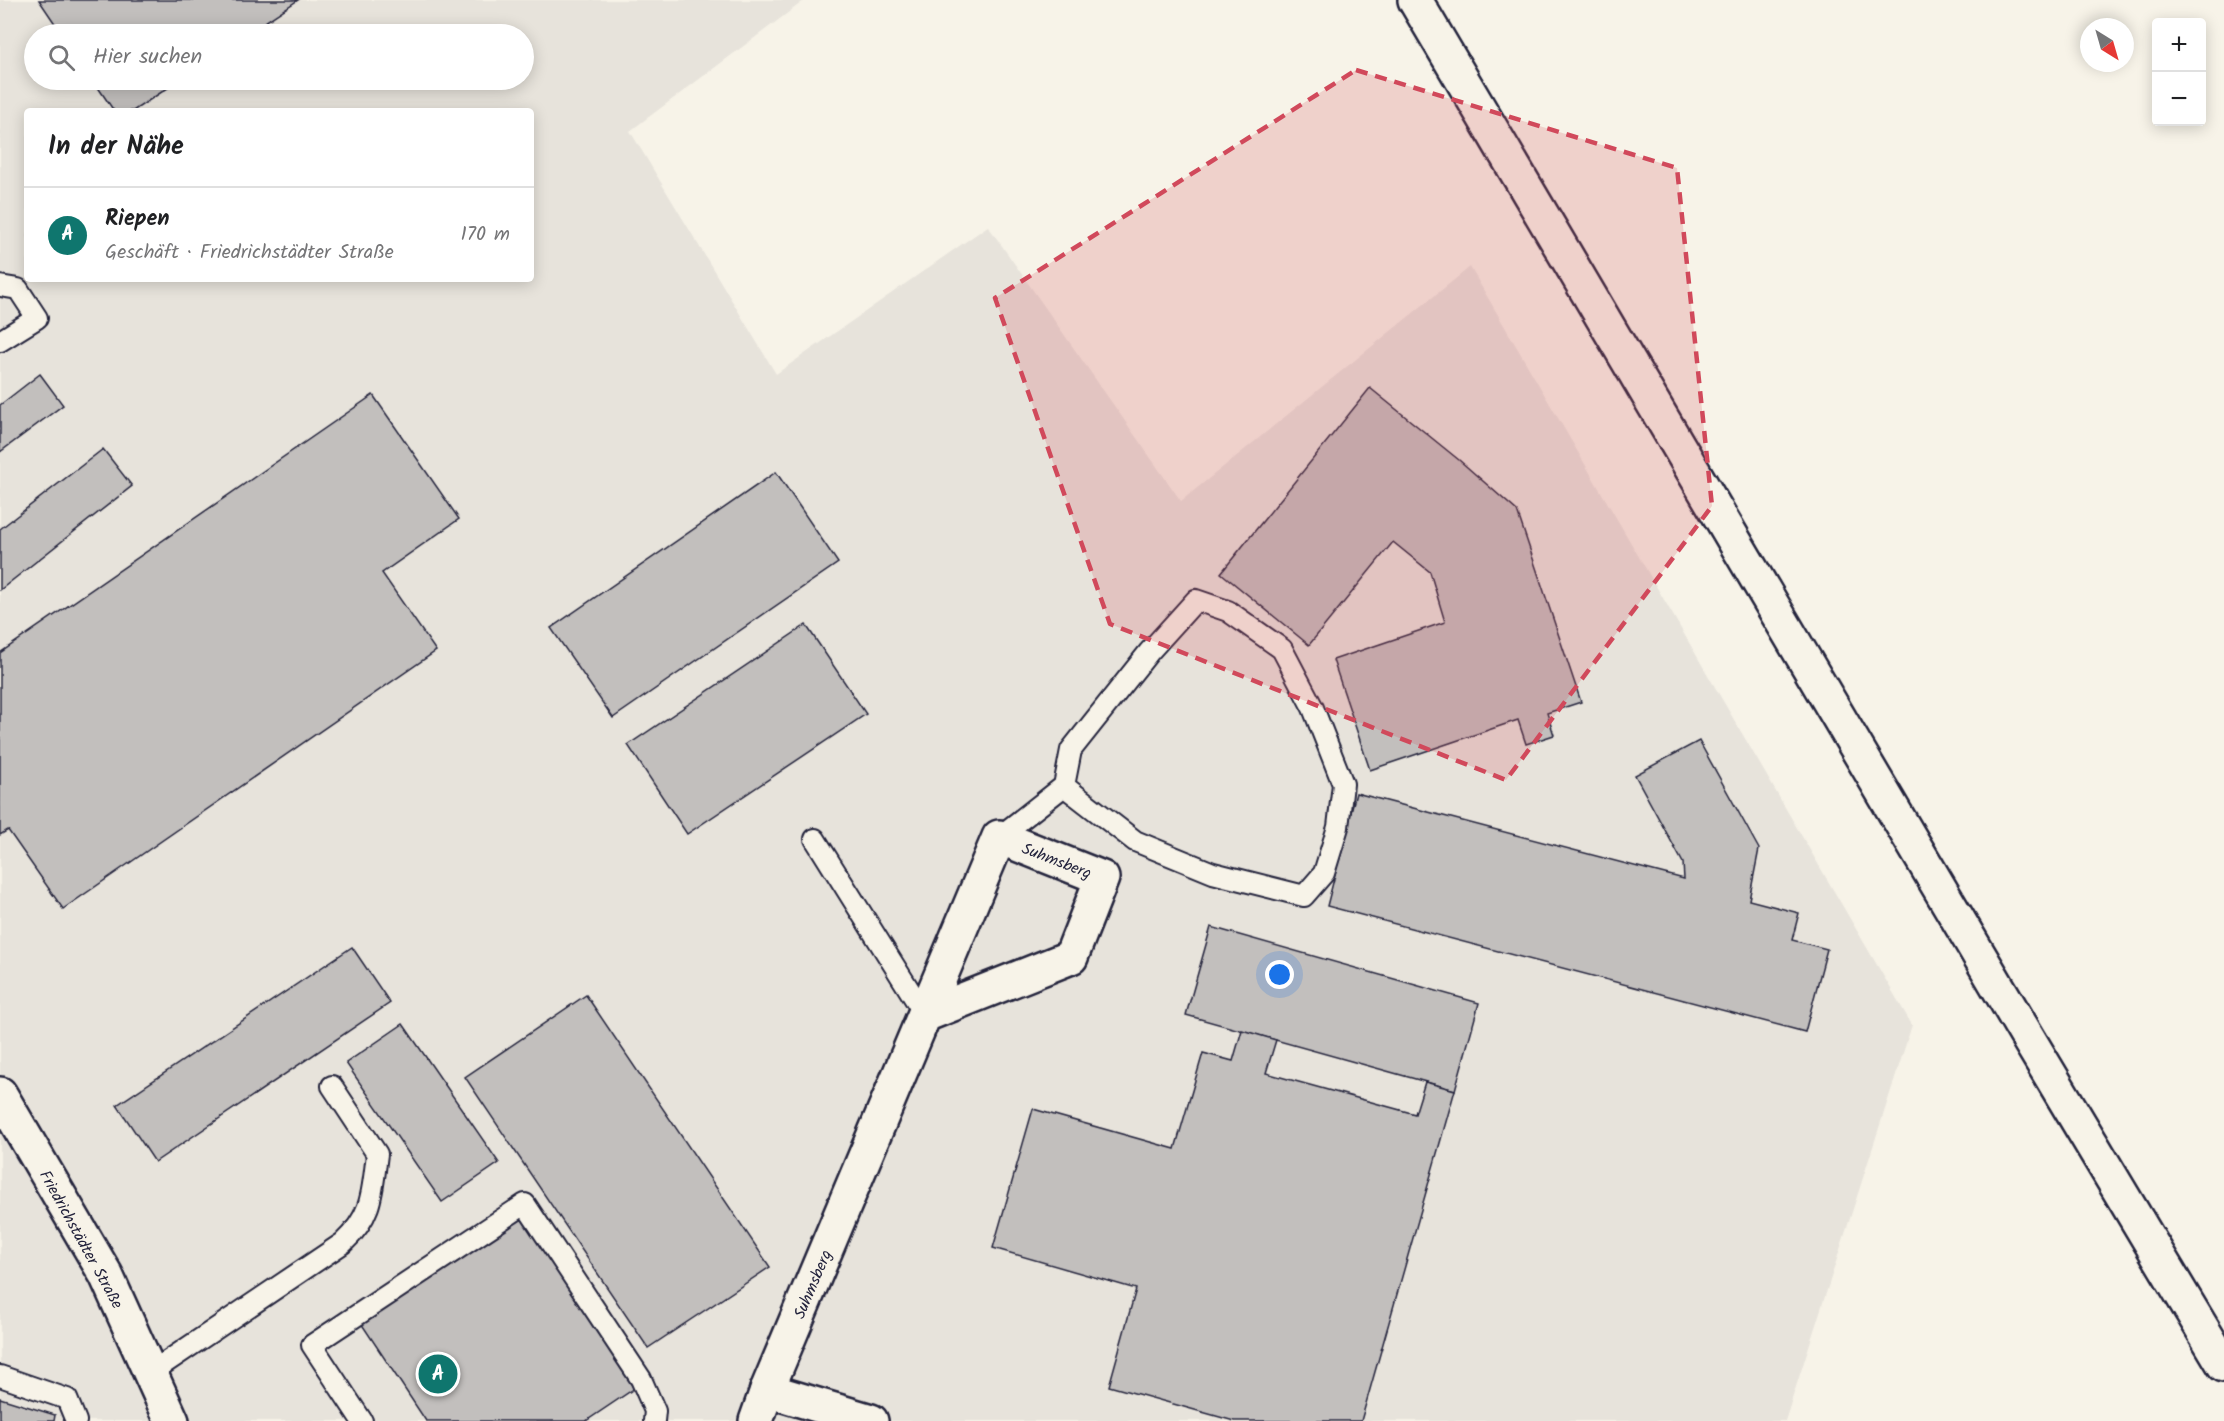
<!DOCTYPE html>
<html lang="de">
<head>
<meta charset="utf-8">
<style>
	:root { --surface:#fff; --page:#f6f6f6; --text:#202124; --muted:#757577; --line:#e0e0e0; --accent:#0f766e }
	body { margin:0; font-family:Kalam,sans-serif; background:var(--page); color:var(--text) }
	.controls { position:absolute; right:18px; top:18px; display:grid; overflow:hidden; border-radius:6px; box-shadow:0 3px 15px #0003 }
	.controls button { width:54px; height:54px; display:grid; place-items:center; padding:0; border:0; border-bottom:2px solid var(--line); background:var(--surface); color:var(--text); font:30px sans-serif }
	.compass { position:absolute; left:2080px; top:18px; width:54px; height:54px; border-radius:50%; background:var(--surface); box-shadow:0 3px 15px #0003; rotate:143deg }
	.you { position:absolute; left:1280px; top:975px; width:21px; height:21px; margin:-15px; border:4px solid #fff; border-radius:50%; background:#1a73e8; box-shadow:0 0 0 9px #1a73e833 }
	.badge { display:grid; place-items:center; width:39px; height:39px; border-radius:50%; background:var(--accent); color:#fff; font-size:20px; font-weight:700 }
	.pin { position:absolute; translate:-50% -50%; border:3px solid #fff; box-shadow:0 2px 6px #0006 }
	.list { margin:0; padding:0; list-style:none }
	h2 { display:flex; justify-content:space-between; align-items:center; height:78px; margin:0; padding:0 24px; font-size:26px }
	h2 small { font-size:20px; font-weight:400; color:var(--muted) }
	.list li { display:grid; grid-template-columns:39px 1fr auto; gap:18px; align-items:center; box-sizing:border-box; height:96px; padding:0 24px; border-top:2px solid var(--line) }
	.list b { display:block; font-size:22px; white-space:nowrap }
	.list p { margin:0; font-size:20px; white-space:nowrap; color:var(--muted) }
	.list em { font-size:20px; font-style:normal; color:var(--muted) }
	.icon { flex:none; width:33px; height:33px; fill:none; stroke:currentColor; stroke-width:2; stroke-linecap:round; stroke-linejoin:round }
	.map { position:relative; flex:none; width:2224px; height:1421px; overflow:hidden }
	.search { position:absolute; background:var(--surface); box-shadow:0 3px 15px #0003; left:24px; top:24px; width:510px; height:66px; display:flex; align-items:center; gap:15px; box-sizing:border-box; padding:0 21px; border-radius:33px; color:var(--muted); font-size:22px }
	.panel { position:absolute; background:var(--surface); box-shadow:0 3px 15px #0003; left:24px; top:108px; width:510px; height:174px; border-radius:6px }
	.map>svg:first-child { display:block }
	.built { fill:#e7e3db; fill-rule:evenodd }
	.building { fill:#c2bfbd; stroke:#22223b; stroke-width:1.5 }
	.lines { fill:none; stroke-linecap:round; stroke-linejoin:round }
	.lane-casing { stroke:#22223b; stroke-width:24 }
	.street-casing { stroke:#22223b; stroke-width:38 }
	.secondary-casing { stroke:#22223b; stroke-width:38 }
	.primary-casing { stroke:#22223b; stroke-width:38 }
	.lane { stroke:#f7f3e8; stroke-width:20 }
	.street { stroke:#f7f3e8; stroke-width:33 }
	.secondary { stroke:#f7f3e8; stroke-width:33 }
	.primary { stroke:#f7f3e8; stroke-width:33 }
	.marked { fill:#d1495b; fill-opacity:0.2; stroke:#d1495b; stroke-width:4.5; stroke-dasharray:12 8; stroke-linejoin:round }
	.labels { text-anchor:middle; stroke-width:5; stroke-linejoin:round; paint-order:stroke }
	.street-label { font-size:16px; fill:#22223b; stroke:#f7f3e8 }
</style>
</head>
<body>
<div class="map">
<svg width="2224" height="1421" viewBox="0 0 2224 1421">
	<rect width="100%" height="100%" fill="#f7f3e8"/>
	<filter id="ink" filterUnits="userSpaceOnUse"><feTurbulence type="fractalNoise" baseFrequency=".0167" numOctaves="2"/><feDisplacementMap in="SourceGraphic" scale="12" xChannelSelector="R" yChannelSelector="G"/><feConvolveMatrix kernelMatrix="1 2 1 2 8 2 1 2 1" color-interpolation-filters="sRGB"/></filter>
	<g filter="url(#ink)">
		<path class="built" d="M0,0H805L630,131L776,374L988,226L1181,501L1470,267L1912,1025L1785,1421H0ZM34,34H524V80H34ZM27,111H531V279H27Z"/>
		<g class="building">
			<polygon points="39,0 298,0 247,34 62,34"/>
			<polygon points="93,80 180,80 133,111 114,111"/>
			<polygon points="40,374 63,405 0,452 0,405"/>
			<polygon points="1370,388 1459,460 1517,511 1581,702 1547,713 1554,735 1526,744 1518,720 1370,770 1333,660 1445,622 1430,572 1393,542 1309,645 1221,573"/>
			<polygon points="373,395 459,519 382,573 436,651 63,909 8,830 0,835 0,653"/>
			<polygon points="103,449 132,486 0,590 0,529"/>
			<polygon points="776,472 838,563 613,718 551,628"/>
			<polygon points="806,625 866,714 687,834 628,745"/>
			<polygon points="1699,741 1759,849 1749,900 1799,913 1792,940 1827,949 1805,1032 1327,906 1356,793 1684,879 1683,863 1635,775"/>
			<polygon points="1211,927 1479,1003 1455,1090 1186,1015"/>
			<polygon points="352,947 390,1003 155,1162 117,1105"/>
			<polygon points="586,995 770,1267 648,1348 465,1077"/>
			<polygon points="403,1024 499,1163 442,1202 346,1063"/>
			<polygon points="1242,1030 1276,1040 1266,1073 1415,1114 1425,1082 1455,1090 1361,1421 1234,1421 1109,1386 1136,1289 993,1248 1033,1109 1175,1149 1203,1053 1233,1061"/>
			<polygon points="524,1215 638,1386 586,1421 426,1421 361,1323"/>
			<polygon points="0,1398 55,1415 54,1421 0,1421"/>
		</g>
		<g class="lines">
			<defs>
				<g id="lane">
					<polyline points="0,286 18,289 37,318 0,341"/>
					<polyline points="999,837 1064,786 1135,841 1213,873 1304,896 1324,873 1338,827 1343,784 1313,708 1282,649 1228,611 1196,600 1149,652 1071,750 1064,786"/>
					<polyline points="815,839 925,1015"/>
					<path d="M150,1373L343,1243C373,1215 372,1192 377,1154L332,1086"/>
					<polyline points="0,1376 67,1399 76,1421"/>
					<polyline points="362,1421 312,1345 525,1204 641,1379 655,1411 654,1421"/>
				</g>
				<g id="street">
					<polyline points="767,1390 871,1421"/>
					<polyline points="756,1421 767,1390 999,837 1102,878 1071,957 925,1015"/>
				</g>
				<polyline id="secondary" points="0,1094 106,1275 172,1421"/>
				<polyline id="primary" points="1415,0 2031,1043 2224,1365"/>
			</defs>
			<use href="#lane" class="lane-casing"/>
			<use href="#street" class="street-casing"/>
			<use href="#secondary" class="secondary-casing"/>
			<use href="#primary" class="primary-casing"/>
			<use href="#lane" class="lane"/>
			<use href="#street" class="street"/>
			<use href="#secondary" class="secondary"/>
			<use href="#primary" class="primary"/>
		</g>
	</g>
	<path class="marked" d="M1356,70L1677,168L1712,506L1506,780L1110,624L995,298Z"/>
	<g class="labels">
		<g class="street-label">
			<text transform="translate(1057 860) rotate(21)" y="6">Suhmsberg</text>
			<text transform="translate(82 1239) rotate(61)" y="6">Friedrichstädter Straße</text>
			<text transform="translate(812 1284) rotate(-67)" y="6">Suhmsberg</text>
		</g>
	</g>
</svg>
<div class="controls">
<button>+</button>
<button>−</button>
</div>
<svg class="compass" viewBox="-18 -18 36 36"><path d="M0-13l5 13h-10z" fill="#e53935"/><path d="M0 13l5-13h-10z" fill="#757577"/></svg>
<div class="you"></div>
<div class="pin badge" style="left:438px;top:1374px">A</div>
<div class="search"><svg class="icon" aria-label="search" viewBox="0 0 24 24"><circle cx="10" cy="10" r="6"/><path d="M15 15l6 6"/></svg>Hier suchen</div>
<section class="panel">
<h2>In der Nähe<small></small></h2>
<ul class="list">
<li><span class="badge">A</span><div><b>Riepen</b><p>Geschäft · Friedrichstädter Straße</p></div><em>170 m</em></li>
</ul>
</section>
</div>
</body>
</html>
